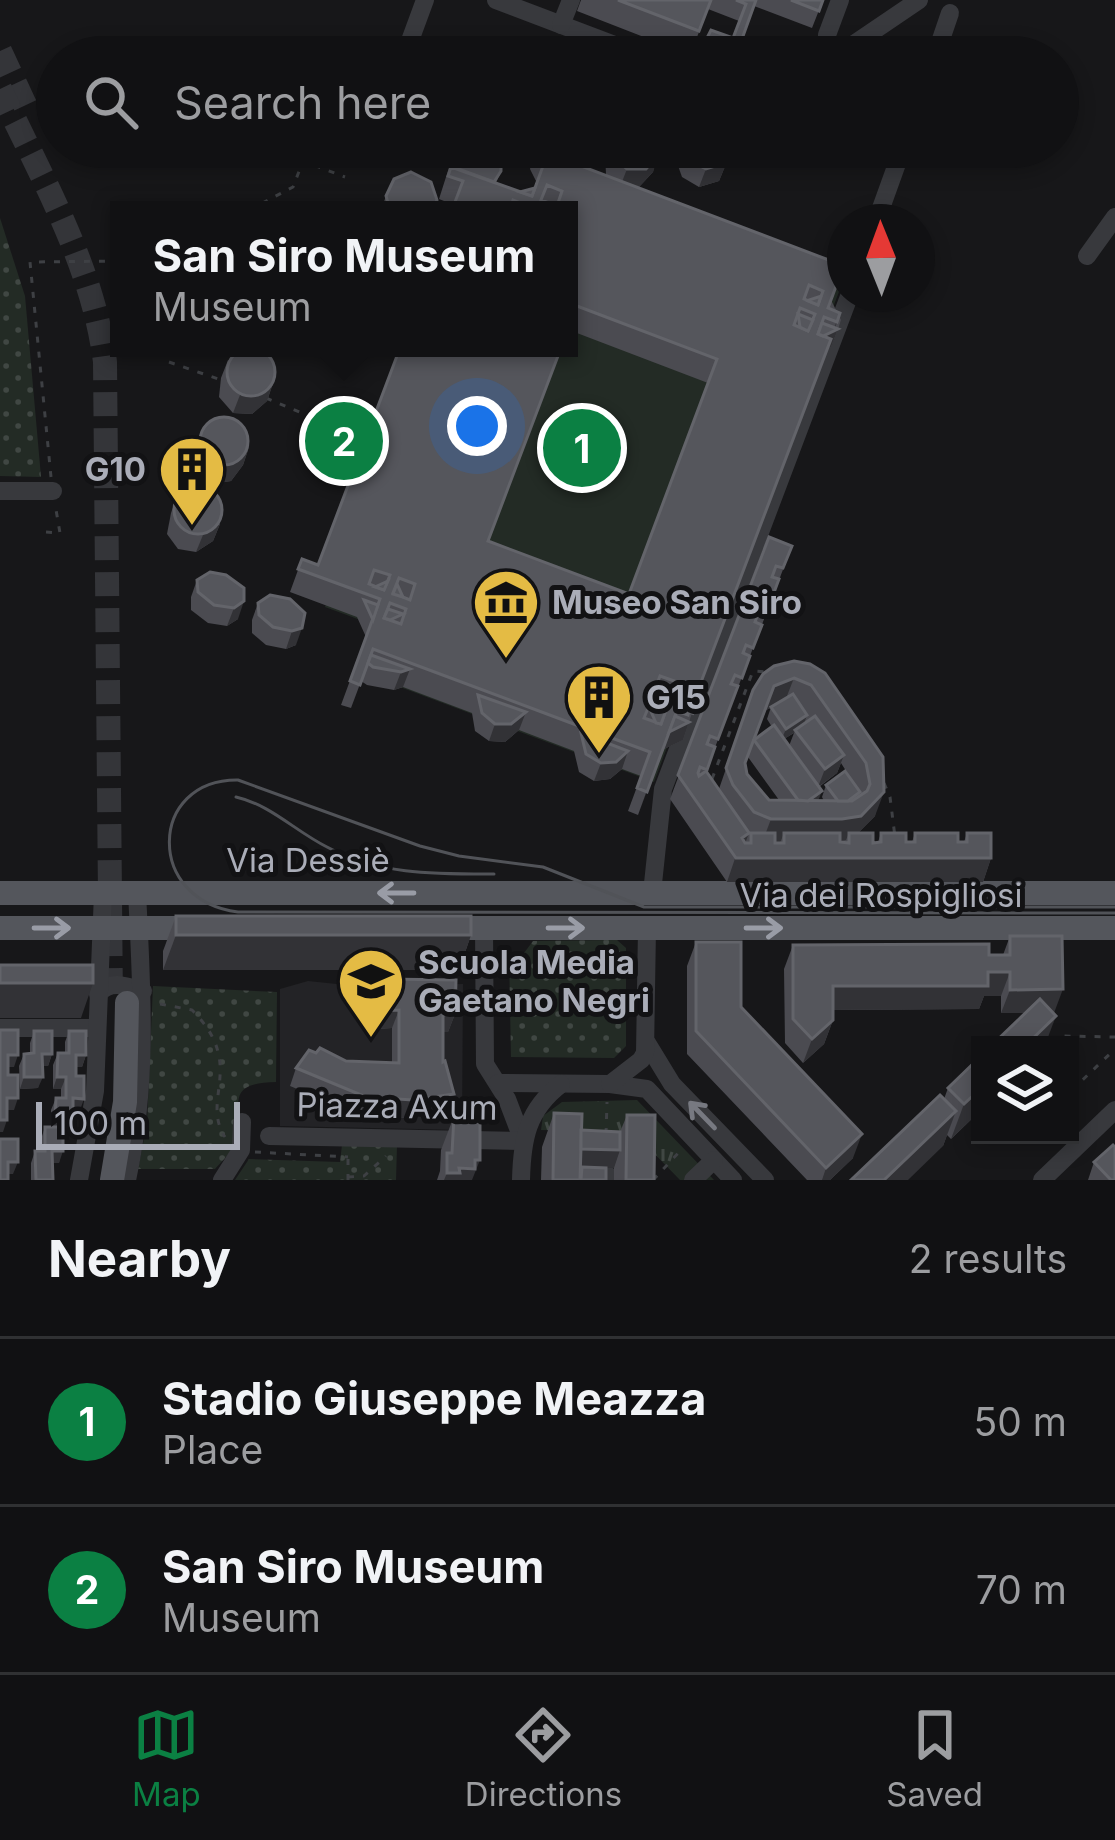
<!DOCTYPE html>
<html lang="en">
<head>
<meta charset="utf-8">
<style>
	:root { --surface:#111113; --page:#1a1a1c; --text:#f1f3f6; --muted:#9c9da0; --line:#303133; --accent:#0b8043 }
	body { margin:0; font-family:Inter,sans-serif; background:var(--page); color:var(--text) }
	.controls { position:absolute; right:36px; bottom:36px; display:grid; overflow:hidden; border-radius:0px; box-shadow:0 6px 18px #0003 }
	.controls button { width:108px; height:108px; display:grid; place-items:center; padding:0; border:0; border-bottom:3px solid var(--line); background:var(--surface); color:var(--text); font:60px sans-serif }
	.compass { position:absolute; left:827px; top:204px; width:108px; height:108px; border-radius:50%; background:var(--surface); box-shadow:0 6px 18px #0003; rotate:359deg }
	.scale { position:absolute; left:36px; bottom:30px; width:204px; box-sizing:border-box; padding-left:12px; border:6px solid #aaadb8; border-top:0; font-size:33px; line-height:42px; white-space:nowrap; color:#aaadb8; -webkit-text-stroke:9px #121214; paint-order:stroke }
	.you { position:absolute; left:477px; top:426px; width:42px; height:42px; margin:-30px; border:9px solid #fff; border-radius:50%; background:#1a73e8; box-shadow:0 0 0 18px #1a73e833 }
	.badge { display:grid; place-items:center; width:78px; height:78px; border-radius:50%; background:var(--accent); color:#fff; font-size:39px; font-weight:700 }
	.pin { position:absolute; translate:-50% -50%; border:6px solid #fff; box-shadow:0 3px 12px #0006 }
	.popup { position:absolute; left:110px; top:201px; width:468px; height:156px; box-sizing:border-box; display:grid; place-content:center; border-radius:0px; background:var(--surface); filter:drop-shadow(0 3px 9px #0005); font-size:39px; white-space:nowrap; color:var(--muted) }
	.popup b { font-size:45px; color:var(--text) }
	.popup::after { content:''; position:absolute; left:50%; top:100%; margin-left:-24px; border:24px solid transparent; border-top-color:var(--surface) }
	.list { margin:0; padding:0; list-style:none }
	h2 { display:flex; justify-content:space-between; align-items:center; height:156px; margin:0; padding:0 48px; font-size:51px }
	h2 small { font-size:39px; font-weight:400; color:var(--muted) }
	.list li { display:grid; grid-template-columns:78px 1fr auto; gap:36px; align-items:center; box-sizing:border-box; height:168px; padding:0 48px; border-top:3px solid var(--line) }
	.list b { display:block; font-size:45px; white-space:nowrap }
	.list p { margin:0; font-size:39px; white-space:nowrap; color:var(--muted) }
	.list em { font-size:39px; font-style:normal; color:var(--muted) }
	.icon { flex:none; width:66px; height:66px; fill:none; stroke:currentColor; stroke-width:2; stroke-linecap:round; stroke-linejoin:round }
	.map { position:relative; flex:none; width:1115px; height:1180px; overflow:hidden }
	.search { position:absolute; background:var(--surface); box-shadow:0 6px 18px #0003; left:36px; right:36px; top:36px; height:132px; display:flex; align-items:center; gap:30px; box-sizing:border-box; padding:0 42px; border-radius:66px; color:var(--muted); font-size:45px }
	.sheet { height:492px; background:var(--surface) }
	nav { display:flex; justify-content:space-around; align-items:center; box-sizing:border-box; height:168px; border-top:3px solid var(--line); background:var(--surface); font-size:33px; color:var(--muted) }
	nav a { display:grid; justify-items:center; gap:6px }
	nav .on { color:var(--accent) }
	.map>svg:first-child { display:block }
	.built { fill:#232326 }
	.grass { fill:url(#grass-tufts) }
	.park { fill:url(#park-dots) }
	.garden { fill:#232b25 }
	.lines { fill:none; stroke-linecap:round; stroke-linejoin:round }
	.major-tunnel { stroke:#343539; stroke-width:24; stroke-dasharray:24 12; stroke-linecap:butt }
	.path { stroke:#3e4044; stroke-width:3; stroke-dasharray:6 9; stroke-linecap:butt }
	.minor { stroke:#38393d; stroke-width:18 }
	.major { stroke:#54565c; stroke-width:24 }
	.tram { stroke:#515358; stroke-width:3 }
	.wall { fill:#4b4b51; fill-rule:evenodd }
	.shaded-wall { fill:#323236 }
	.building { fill:#55565c; stroke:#63646a; stroke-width:3; fill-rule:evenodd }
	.oneway { stroke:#999ca6 }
	.oneway2 { stroke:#777981 }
	.labels { text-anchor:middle; stroke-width:10; stroke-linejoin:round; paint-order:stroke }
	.poi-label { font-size:33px; font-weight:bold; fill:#aaadb8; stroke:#121214; text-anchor:start }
	.street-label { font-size:33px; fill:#aaadb8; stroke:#121214 }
</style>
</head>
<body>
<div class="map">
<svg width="1115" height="1180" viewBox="0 0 1115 1180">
	<defs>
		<pattern id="grass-tufts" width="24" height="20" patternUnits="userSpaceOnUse" patternTransform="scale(3)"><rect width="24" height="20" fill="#232b25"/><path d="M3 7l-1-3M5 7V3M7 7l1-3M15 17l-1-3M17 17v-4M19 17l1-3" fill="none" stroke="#404743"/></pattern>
		<pattern id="park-dots" width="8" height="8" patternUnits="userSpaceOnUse" patternTransform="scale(3)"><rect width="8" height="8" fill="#232b25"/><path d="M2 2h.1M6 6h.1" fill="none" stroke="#404743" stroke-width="1.8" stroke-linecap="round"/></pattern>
	</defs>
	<rect width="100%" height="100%" fill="#171719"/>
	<polygon class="built" points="308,981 375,988 376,985 463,984 462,1130 280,1126 280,989"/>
	<polygon class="grass" points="637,1100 714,1180 680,1180 645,1144 644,1132 541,1130 543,1116 562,1102"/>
	<g class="park">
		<polygon points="0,218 25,296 41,477 0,476"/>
		<polygon points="617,940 626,948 626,1046 614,1058 511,1057 509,954 524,953 533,941"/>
		<path d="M153,986L277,992L276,1082C217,1083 249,1110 234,1145C231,1153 221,1162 215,1169H138L147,1124Z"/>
		<polygon points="342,1145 397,1145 396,1180 235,1180 249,1159 340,1162"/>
	</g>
	<polygon class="garden" points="561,187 840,289 654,782 376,678 393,632 325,607 421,348 569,348 569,210"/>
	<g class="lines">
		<g class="major-tunnel">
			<polyline points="0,51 26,107"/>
			<path d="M0,89C41,177 93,265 105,362L111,1004"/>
		</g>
		<g class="path">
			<polyline points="249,210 293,187 303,161 345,177"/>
			<polyline points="169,362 224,381"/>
			<polyline points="266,398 335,427"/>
			<polyline points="51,477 30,262 119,261"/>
			<polyline points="46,532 60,533 55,504"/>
			<polyline points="712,779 753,671 766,672"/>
			<polyline points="884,783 890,797 895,837"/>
			<path d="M160,1004L192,1010C247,1065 200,1099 225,1137"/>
			<polyline points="1053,1045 1063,1036 1115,1037"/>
			<polyline points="1072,1090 1115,1049"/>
			<polyline points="606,1134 607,1102"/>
			<polyline points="255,1152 348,1157"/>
			<polyline points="348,1177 364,1176 386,1156"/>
			<polyline points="348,1180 348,1158"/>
			<polyline points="653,1180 682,1149"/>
		</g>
		<g class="minor">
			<polyline points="496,0 646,57"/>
			<polyline points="561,25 571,0"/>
			<polyline points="404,57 425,0"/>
			<polyline points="831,57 827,35 840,0"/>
			<polyline points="835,57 919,0"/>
			<polyline points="935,57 950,13"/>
			<polyline points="876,222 903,147"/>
			<polyline points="1087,256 1115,217"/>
			<polyline points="0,491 53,491"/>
			<polyline points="652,893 663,789 850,294"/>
			<polyline points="484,928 485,1064 507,1099 523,1141"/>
			<path d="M98,994C110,979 127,986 143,991"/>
			<polyline points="0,1028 97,1028"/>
			<polyline points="647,1043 672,1084 765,1180"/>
			<polyline points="498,1083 610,1084 647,1089 733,1180"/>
			<polyline points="610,1084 641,1060 645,1053 647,928"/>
			<polyline points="269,1136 523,1141"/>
			<polyline points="79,1180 95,1091 103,893"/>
			<path d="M127,1180C148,1084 142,990 137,893"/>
			<polyline points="222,1180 241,1150 242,1122"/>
			<path d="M521,1180C522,1139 527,1110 561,1084"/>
			<polyline points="609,1180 609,1176"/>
			<polyline points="693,1180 714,1160"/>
			<polyline points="1042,1180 1115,1110"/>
		</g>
		<g class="major">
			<polyline points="0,893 1115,893"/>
			<polyline points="0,928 202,928"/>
			<polyline points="440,928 1115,928"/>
			<polyline points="112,1180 125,1102 127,1003"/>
		</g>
		<g class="tram">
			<path d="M236,797C271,805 295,831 327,847C379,875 436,874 494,874"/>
			<path d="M1115,907H644L543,867L459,856L420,846L238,780C148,779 145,901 238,912L1115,913"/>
		</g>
	</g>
	<g class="wall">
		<polygon points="581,0 823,0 812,28 754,6 735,57 701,56 711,30 733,38 739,21 708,9 690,55 577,11"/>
		<polygon points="535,147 586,147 581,166 608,176 606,174 605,155 608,147 659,147 653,172 639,187 636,187 834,262 831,300 841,320 838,329 831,347 827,349 691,709 692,713 683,740 662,750 663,747 638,815 628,811 641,776 622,769 610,779 594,781 579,772 574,751 519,730 505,742 489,741 475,731 472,713 403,687 394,690 367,685 361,681 363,676 351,708 341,705 366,637 357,617 290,592 302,559 318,565 489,541 629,594 708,383 569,330 569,210 452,210 454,205 439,199 452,158 501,171 496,183 520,192 535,188 537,183 530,169"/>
		<polygon points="681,147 733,147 719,181 699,187 682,177 676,160"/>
		<polygon points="386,196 437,200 433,210 381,210"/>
		<polygon points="228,360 273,383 267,401 252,414 233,413 219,397 221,378"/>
		<polygon points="346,398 371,407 349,465 324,455"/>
		<polygon points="199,436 249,447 243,465 231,481 212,484 196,473 193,454"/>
		<polygon points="177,496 220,524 213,541 196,552 178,549 167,534 171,513"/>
		<path d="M769,537L792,546L706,771L719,789L753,690L794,661L883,757L875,816L858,833L873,843L878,842L881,833L906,842H912L915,833L964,842L967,833L991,858L983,882H727L670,799ZM771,707L767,719L772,727L754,740L748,757L779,800H769L747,774L745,764L766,710L773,707ZM794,733L789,746L784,739ZM841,763L858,790L826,785L822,797L824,801H818L819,787L837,773Z"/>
		<polygon points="226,575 238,619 227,626 208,623 191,610 191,597 197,580"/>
		<polygon points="290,599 296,645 286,649 266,645 252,633 252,620 258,603"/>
		<polygon points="176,916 471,935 459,970 163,970 163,951"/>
		<polygon points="1010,936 1026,1013 1001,1013 1001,996 984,996 979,1009 833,1010 833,1020 824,1044 803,1063 785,1043 784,969 793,945 1003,955"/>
		<polygon points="696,942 741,1007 853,1158 830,1180 807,1180 687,1054 687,966"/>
		<polygon points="383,979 455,1014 448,1032 443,1032 443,1062 448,1112 406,1118 360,1115 290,1086 296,1068 346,1061 392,1063 392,1028 377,1029 376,997"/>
		<polygon points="34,1031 52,1054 48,1066 42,1066 38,1088 20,1089 19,1066 24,1054 30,1054 30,1043"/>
		<polygon points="69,1031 86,1055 82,1067 76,1067 80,1110 73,1110 69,1132 63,1132 59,1163 53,1163 53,1180 31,1180 31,1163 35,1151 41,1151 41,1139 45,1127 51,1127 51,1110 56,1098 61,1098 61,1089 53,1089 53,1065 58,1053 65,1053 65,1042"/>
		<polygon points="980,1057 980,1111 951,1139 947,1135 943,1146 944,1099 948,1088"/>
		<polygon points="554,1113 581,1130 620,1132 627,1115 654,1180 614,1180 614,1167 581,1167 606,1180 541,1180 542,1147"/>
		<polygon points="454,1116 472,1180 437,1180 440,1171 441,1150"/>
		<polygon points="1094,1162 1115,1180 1088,1180"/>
	</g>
	<g class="shaded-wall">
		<polygon points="733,147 719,181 699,187 706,169"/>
		<polygon points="659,154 653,172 639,187 620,187 627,169"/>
		<polygon points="840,313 834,331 838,329 831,347 827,349 690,713 827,349 816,339 833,331"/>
		<polygon points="273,383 267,401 252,414 233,413 240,395"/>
		<polygon points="249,447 243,465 231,481 212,484 219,466"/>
		<polygon points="220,524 213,541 196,552 203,535"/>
		<polygon points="244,601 238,619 227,626 234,608"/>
		<polygon points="302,628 296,645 286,649 292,631"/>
		<polygon points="410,669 403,687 394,690 401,672"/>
		<polygon points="794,678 785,701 766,710 774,686"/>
		<polygon points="677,711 669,732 689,722 683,740 662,750 663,747 638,815"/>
		<polygon points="526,712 519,730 505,742 489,741 495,724"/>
		<polygon points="807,715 803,727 781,741 786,729"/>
		<polygon points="628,751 622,769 610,779 594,781 601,763"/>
		<polygon points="844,755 837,773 818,787 825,769"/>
		<polygon points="822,791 815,809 800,819 884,792 875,816 852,839 849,833 846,840 833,843 784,833 780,843 762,843 771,819 802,805"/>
		<polygon points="749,833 740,857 991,858 983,882 727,882 742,838"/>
		<polygon points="176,935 471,935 459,970 163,970"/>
		<polygon points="988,972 1010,972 1001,996 984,996 979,1009 824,1010 833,986"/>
		<polygon points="0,983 93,983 81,1018 0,1018"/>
		<polygon points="1063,989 1054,1013 1001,1013 1010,990"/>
		<polygon points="399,1010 392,1028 377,1029 383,1011"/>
		<polygon points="455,1014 448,1032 437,1032 443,1015"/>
		<polygon points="1056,1016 1045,1045 1026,1045"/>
		<polygon points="833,1020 824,1044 803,1063 812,1039"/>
		<polygon points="42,1054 52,1054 48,1066 38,1066"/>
		<polygon points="8,1055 18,1055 14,1067 4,1067"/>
		<polygon points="76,1055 86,1055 82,1067 72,1067"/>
		<polygon points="24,1077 43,1077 38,1088 20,1089"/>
		<polygon points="57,1077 66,1077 61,1089 53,1089"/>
		<polygon points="980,1089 980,1111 951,1139 964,1104"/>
		<polygon points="454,1094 448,1112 406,1118 360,1115 366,1097"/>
		<polygon points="7,1098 18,1098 14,1110 3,1110"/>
		<polygon points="73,1098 84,1099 80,1110 69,1110"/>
		<polygon points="956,1111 943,1146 908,1180 884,1180"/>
		<polygon points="0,1120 7,1120 3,1132 0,1132"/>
		<polygon points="55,1120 73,1121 69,1132 51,1132"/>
		<polygon points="862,1134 853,1158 830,1180 822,1180 826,1168"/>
		<polygon points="575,1149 620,1150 614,1168 569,1167"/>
		<polygon points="52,1151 63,1151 59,1163 48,1163"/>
		<polygon points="475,1160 480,1160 472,1180 444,1180 447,1173"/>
		<polygon points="8,1162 18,1162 13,1174 3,1174"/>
	</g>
	<g class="building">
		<polygon points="618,0 711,0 699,31"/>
		<polygon points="736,0 756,0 738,50 707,38 711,30 733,38 746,4"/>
		<polygon points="791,0 823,0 819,11"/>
		<polygon points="458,147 493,147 501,158 501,171 494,182 453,167 452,158"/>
		<polygon points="537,147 550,147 543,165 536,151"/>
		<path d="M550,147H561L557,157L834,262L845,232V262L828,308L840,313L837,322L824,317L818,334L831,339L698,690L686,685L680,701L690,706L688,715L677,711L647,792L637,788L650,752L579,726L373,649L360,685L350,681L380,599L298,569L302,559L318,565L400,348H561L488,541L629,594L717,359L577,306L569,327V210H527L528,206L513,200L510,210H452L463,181L448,176L451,167L532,196ZM547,185L562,191L557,206L541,200ZM809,285L823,291L818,305L804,299ZM800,308L815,314L808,331L794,325ZM374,570L390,575L384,590L369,584ZM399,578L415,584L410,600L393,593ZM390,603L406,609L401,624L384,618ZM660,676L677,682L671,698L654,692ZM651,701L667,707L661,724L644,718Z"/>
		<polygon points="561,147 586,147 587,149 582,161 578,165 558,157"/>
		<polygon points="612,147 659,147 659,154 646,169 627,169 612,156"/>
		<polygon points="684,147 733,147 725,163 706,169 688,160"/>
		<polygon points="411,172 431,182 437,200 431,210 390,210 386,196 394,179"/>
		<polygon points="535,188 532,196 520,192"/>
		<polygon points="821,296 818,305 808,301 809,300"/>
		<polygon points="798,314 813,320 808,331 800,327"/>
		<polygon points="822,323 838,329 823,336 818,334"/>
		<circle cx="251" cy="372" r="24"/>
		<polygon points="346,398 371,407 356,447 331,437"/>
		<circle cx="224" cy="441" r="24"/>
		<circle cx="198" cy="510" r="24"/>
		<polygon points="769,537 792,546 783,568 776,566 772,577 779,579 766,614 759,611 755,622 762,625 753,648 746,645 743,653 750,656 742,678 735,675 731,684 738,686 718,739 710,736 707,744 715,747 707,770 700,767 698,773 699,776 706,771 749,833 742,838 745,843 751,843 751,833 775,833 775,843 784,843 784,833 840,833 840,842 849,843 849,833 873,833 873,843 881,842 881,833 906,833 906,842 915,842 915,833 958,833 958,842 967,842 967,833 991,833 991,858 736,858 678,775"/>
		<polygon points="210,572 226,575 244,588 244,601 234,608 214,605 198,592 197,580"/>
		<polygon points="388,581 384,590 375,587"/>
		<polygon points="397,584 403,597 393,594"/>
		<polygon points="270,595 290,599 305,613 302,628 292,631 273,627 259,615 258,603"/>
		<polygon points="364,600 378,605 373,620"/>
		<polygon points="388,609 403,614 390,620 384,618"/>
		<polygon points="371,655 410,669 401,672 373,667 368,663"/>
		<path d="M794,661L810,664L825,673L883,757L884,792L861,816L842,819H771L754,812L733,785L726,768L753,690L763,674L774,666ZM794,678L811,685L866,763L870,784L867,791L852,801L769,800L747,774L745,763L774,686Z"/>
		<polygon points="674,690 671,698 659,694 660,693"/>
		<polygon points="683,693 690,703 692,713 689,712 690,706 680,701"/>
		<polygon points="793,694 807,715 786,729 771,707"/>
		<polygon points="478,695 526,712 511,724 495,724 482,713"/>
		<polygon points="649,707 665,713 661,724 656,723"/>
		<polygon points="675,716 689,722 669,732"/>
		<polygon points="815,716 844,755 825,769 795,730"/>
		<polygon points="774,725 822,791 808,801 798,800 754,740"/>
		<polygon points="581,733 628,751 616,762 601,763 586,754"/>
		<polygon points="845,771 860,792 848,801 838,801 826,785"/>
		<rect x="176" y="916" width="295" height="19"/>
		<polygon points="1010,936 1062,936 1063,989 1010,990 1010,972 988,972 988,986 833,986 833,1020 812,1039 793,1019 793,945 989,944 989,955 1010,955"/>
		<polygon points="696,942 741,942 741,1007 862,1134 826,1168 696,1031"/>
		<rect x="0" y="965" width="93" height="18"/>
		<polygon points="383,979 456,980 455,1014 443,1015 443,1062 445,1061 454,1094 413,1100 366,1097 296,1068 309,1050 316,1053 320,1048 346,1061 399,1063 399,1010 383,1011"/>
		<polygon points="1040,999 1056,1016 1026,1045 992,1045"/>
		<polygon points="0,1030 18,1030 18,1055 8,1055 8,1075 18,1075 18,1098 7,1098 7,1120 0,1120"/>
		<polygon points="34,1031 52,1031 52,1054 42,1054 43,1077 24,1077 24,1054 34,1053"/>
		<polygon points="69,1031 86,1031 86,1055 76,1055 76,1076 84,1076 84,1099 73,1098 73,1121 55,1120 56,1098 66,1098 66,1077 57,1077 58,1053 69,1053"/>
		<polygon points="980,1057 980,1089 964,1104 948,1088"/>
		<polygon points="940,1095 956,1111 884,1180 851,1180"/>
		<polygon points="554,1113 582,1114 580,1180 553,1180"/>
		<polygon points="627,1115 655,1115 654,1180 626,1180"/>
		<polygon points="454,1116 468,1116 468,1122 480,1122 480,1160 475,1160 475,1169 459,1168 460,1173 447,1173 447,1153 452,1153"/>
		<polygon points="45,1127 63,1127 63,1151 52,1151 53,1180 36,1180 35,1151 45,1151"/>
		<polygon points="581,1130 620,1132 620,1150 581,1149"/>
		<polygon points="0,1139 18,1139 18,1162 8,1162 8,1180 0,1180"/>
		<polygon points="1113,1145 1115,1147 1115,1180 1111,1180 1094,1162"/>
		<polygon points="582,1167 606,1168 606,1180 581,1180"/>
	</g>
	<defs><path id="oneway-shaft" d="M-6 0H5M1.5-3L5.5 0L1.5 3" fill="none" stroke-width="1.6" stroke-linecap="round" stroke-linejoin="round" transform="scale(3)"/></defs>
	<g class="oneway">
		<use href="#oneway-shaft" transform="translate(396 893) rotate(-180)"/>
		<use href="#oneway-shaft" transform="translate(52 928)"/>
		<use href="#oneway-shaft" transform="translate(566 928)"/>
		<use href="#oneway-shaft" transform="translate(764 928)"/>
	</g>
	<use class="oneway2" href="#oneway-shaft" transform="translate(702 1115) rotate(-134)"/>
	<defs>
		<symbol id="building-pin" viewBox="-11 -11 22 30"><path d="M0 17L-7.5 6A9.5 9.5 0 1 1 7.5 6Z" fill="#e4bb44" stroke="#121214"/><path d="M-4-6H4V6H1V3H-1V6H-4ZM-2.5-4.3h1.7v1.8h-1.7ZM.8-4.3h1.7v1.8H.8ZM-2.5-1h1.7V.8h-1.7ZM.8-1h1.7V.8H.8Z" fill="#111"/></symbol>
		<symbol id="museum-pin" viewBox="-11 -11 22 30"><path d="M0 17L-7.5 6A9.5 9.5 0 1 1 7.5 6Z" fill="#e4bb44" stroke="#121214"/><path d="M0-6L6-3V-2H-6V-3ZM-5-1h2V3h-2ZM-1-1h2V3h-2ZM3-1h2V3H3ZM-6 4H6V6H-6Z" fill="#111"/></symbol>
		<symbol id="school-pin" viewBox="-11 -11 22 30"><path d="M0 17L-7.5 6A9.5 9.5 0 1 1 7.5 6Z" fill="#e4bb44" stroke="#121214"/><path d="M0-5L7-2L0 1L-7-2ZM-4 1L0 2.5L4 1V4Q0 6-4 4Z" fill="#111"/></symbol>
	</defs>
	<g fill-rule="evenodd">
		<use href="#building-pin" x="154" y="431" width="76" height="104"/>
		<use href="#museum-pin" x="468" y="564" width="76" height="104"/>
		<use href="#building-pin" x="561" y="659" width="76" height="104"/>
		<use href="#school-pin" x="333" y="943" width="76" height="104"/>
	</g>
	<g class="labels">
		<g class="poi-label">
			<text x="146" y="481" text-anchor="end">G10</text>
			<text x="552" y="614">Museo San Siro</text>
			<text x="646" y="709">G15</text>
			<text x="418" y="974">Scuola Media<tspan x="418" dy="38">Gaetano Negri</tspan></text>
		</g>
		<g class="street-label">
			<text x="308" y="872">Via Dessiè</text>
			<text x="881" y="907">Via dei Rospigliosi</text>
			<text transform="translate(397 1106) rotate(1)" y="12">Piazza Axum</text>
		</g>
	</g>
</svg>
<div class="controls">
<button><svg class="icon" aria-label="layers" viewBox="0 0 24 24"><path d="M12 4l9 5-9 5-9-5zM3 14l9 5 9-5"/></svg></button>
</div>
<svg class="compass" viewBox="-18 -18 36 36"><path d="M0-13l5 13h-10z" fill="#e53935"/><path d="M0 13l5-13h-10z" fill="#9c9da0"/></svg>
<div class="scale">100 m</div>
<div class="you"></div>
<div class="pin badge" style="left:582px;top:448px">1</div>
<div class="pin badge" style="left:344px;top:441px">2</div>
<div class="popup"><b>San Siro Museum</b>Museum</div>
<div class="search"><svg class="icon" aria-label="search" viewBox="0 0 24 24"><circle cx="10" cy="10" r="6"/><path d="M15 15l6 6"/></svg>Search here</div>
</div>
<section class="sheet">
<h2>Nearby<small>2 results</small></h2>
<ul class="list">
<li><span class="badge">1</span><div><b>Stadio Giuseppe Meazza</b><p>Place</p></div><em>50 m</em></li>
<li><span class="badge">2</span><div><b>San Siro Museum</b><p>Museum</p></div><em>70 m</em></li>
</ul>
</section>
<nav>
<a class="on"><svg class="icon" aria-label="map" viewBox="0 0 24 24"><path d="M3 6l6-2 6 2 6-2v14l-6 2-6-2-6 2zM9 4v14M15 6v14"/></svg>Map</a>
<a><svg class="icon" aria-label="directions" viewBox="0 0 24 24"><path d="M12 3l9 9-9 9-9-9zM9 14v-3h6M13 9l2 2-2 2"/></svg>Directions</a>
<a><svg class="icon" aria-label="saved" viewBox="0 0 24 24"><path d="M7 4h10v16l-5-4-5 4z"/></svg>Saved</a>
</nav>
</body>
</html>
